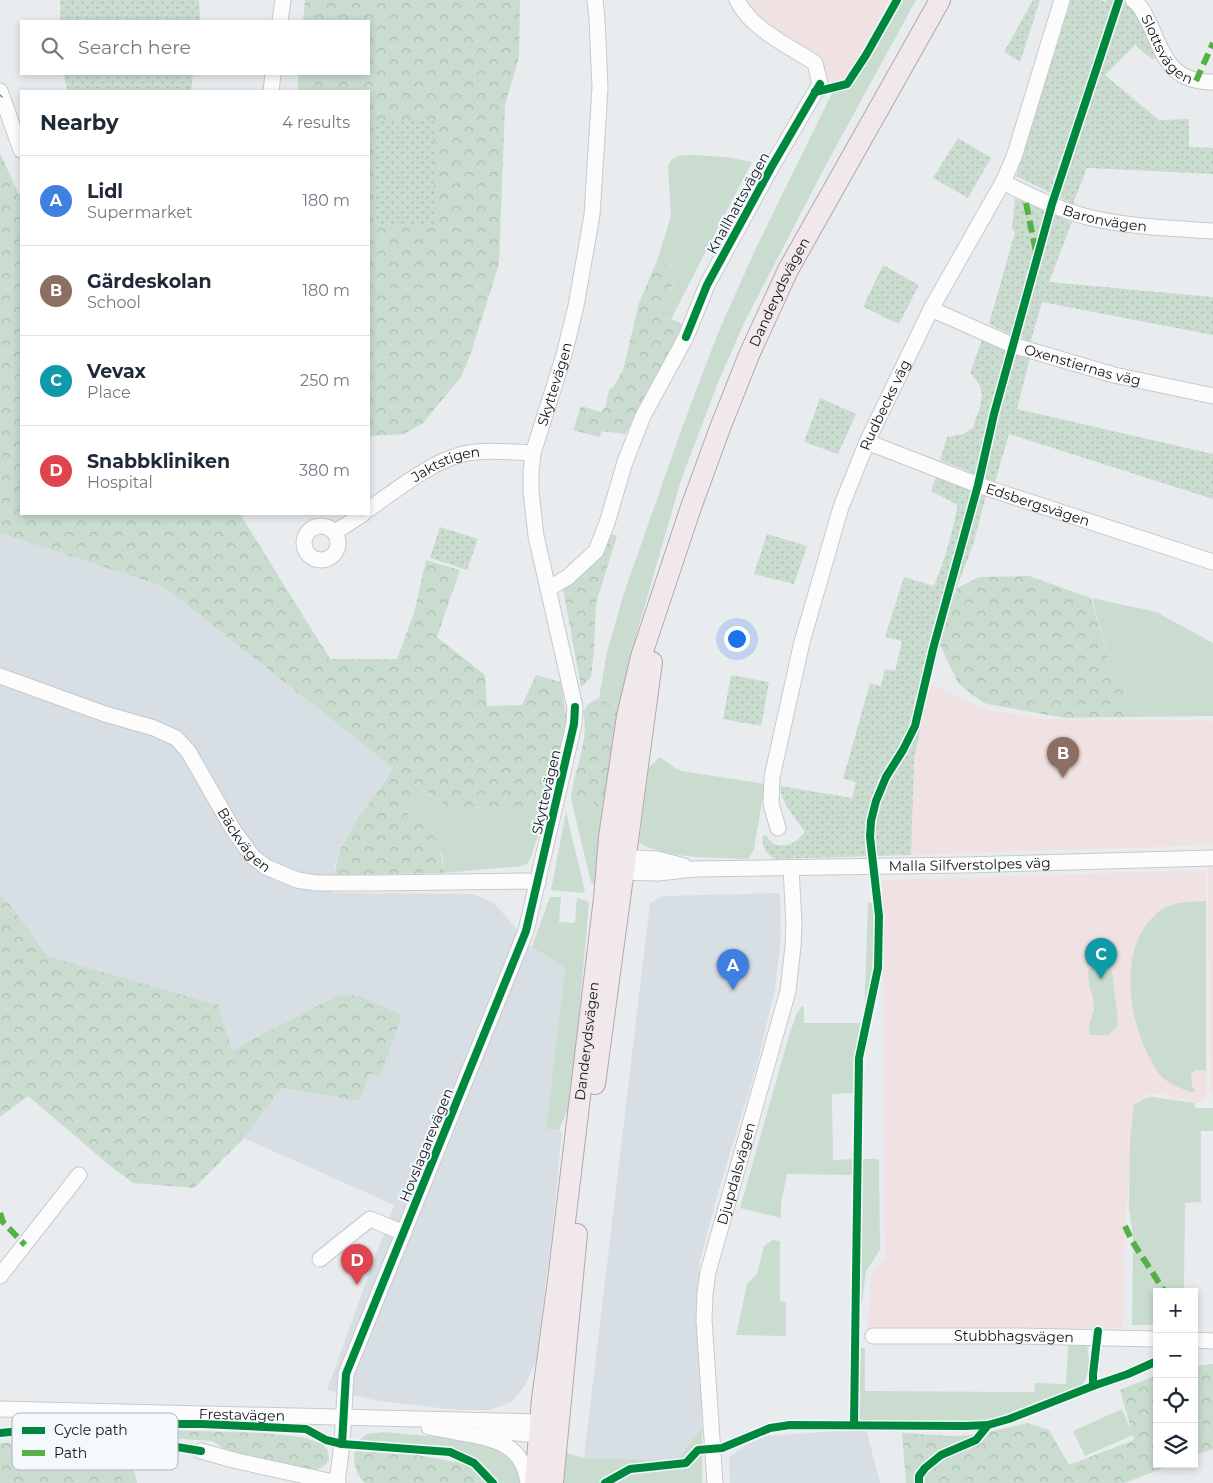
<!DOCTYPE html>
<html lang="en">
<head>
<meta charset="utf-8">
<style>
	:root { --surface:#fff; --page:#f6f6f7; --text:#1f2937; --muted:#747a83; --line:#e0e1e3; --accent:#0f766e }
	body { margin:0; font-family:Montserrat,sans-serif; background:var(--page); color:var(--text) }
	.controls { position:absolute; right:15px; bottom:15px; display:grid; overflow:hidden; border-radius:0px; box-shadow:0 2px 8px #0003 }
	.controls button { width:45px; height:45px; display:grid; place-items:center; padding:0; border:0; border-bottom:1px solid var(--line); background:var(--surface); color:var(--text); font:25px sans-serif }
	.you { position:absolute; left:736px; top:638px; width:18px; height:18px; margin:-12px; border:4px solid #fff; border-radius:50%; background:#1a73e8; box-shadow:0 0 0 8px #1a73e833 }
	.badge { display:grid; place-items:center; width:32px; height:32px; border-radius:50%; background:var(--accent); color:#fff; font-size:16px; font-weight:700 }
	.pin { position:absolute; translate:-50% -41px; filter:drop-shadow(0 1px 2px #0008) }
	.pin::after { content:''; position:absolute; top:26px; width:18px; height:15px; background:inherit; clip-path:polygon(0 0,100% 0,50% 100%) }
	.list { margin:0; padding:0; list-style:none }
	h2 { display:flex; justify-content:space-between; align-items:center; height:65px; margin:0; padding:0 20px; font-size:21px }
	h2 small { font-size:16px; font-weight:400; color:var(--muted) }
	.list li { display:grid; grid-template-columns:32px 1fr auto; gap:15px; align-items:center; box-sizing:border-box; height:90px; padding:0 20px; border-top:1px solid var(--line) }
	.list b { display:block; font-size:19px; white-space:nowrap }
	.list p { margin:0; font-size:16px; white-space:nowrap; color:var(--muted) }
	.list em { font-size:16px; font-style:normal; color:var(--muted) }
	.icon { flex:none; width:28px; height:28px; fill:none; stroke:currentColor; stroke-width:2; stroke-linecap:round; stroke-linejoin:round }
	.map { position:relative; flex:none; width:1213px; height:1483px; overflow:hidden }
	.search { position:absolute; background:var(--surface); box-shadow:0 2px 8px #0003; left:20px; top:20px; width:350px; height:55px; display:flex; align-items:center; gap:12px; box-sizing:border-box; padding:0 18px; border-radius:0px; color:var(--muted); font-size:19px }
	.panel { position:absolute; background:var(--surface); box-shadow:0 2px 8px #0003; left:20px; top:90px; width:350px; height:425px; border-radius:0px }
	.map>svg:first-child { display:block }
	.built { fill:#d7dee4 }
	.education { fill:#f0e2e3 }
	.green { fill:#c9dccf }
	.forest { fill:url(#forest-crowns) }
	.park { fill:url(#park-dots) }
	.lines { fill:none; stroke-linecap:round; stroke-linejoin:round }
	.minor-casing { stroke:#c7c9cb; stroke-width:17 }
	.major-casing { stroke:#b4a6ac; stroke-width:22 }
	.minor { stroke:#fcfcfd; stroke-width:15 }
	.major { stroke:#f1e8eb; stroke-width:20 }
	.quiet { stroke:#55b145; stroke-width:6; stroke-dasharray:12 6; stroke-linecap:butt }
	.cycleway-casing { stroke:#f4f9fe; stroke-width:11 }
	.cycleway { stroke:#00873e; stroke-width:8 }
	.labels { text-anchor:middle; stroke-width:4; stroke-linejoin:round; paint-order:stroke }
	.street-label { font-size:14px; fill:#141617; stroke:#f4f9fe }
	.key { fill:#f4f9fe; stroke:#b1b5b9; stroke-width:1 }
	.key-label { font-size:14px; fill:#141617 }
</style>
</head>
<body>
<div class="map">
<svg width="1213" height="1483" viewBox="0 0 1213 1483">
	<defs>
		<pattern id="forest-crowns" width="20" height="18" patternUnits="userSpaceOnUse" patternTransform="scale(1.25)"><rect width="20" height="18" fill="#c9dccf"/><path d="M2 6a3 3 0 1 1 6 0M12 15a3 3 0 1 1 6 0" fill="none" stroke="#acbcb1"/></pattern>
		<pattern id="park-dots" width="8" height="8" patternUnits="userSpaceOnUse" patternTransform="scale(1.25)"><rect width="8" height="8" fill="#c9dccf"/><path d="M2 2h.1M6 6h.1" fill="none" stroke="#acbcb1" stroke-width="1.8" stroke-linecap="round"/></pattern>
	</defs>
	<rect width="100%" height="100%" fill="#e9ecef"/>
	<g class="built">
		<polygon points="0,533 164,587 393,768 362,815 348,834 335,864 334,893 473,894 494,903 532,947 565,968 546,1129 562,1131 552,1233 536,1360 525,1385 512,1402 489,1410 457,1410 379,1401 327,1390 394,1205 244,1138 281,1088 359,1101 370,1074 380,1076 339,995 232,1050 218,1005 46,956 12,907 0,894"/>
		<polygon points="780,893 781,936 775,990 756,1068 720,1186 699,1264 702,1428 677,1460 584,1458 650,903 663,896"/>
		<polygon points="866,1429 880,1483 730,1483 729,1457 746,1445 766,1436"/>
	</g>
	<g class="education">
		<polygon points="738,0 889,0 855,65 845,78 837,82 821,82 816,62 764,28"/>
		<polygon points="930,684 988,710 1047,719 1213,721 1213,845 911,855 914,760"/>
		<polygon points="1208,866 1213,866 1213,1093 1210,1093"/>
		<polygon points="1206,870 1207,1095 1199,1103 1162,1093 1145,1095 1135,1104 1125,1225 1123,1328 868,1331 871,1277 885,1257 883,880"/>
	</g>
	<g class="green">
		<polygon points="902,0 916,0 827,163 745,321 719,380 681,480 636,636 620,711 614,705 599,698 607,652 624,593 683,425 718,333 756,248 833,91 848,88 862,69"/>
		<path d="M695,155L726,157L752,162L671,319L663,320L659,318C660,300 678,287 675,269L661,264L657,261L671,216L668,168C671,154 684,155 695,155Z"/>
		<polygon points="1092,598 1156,612 1213,643 1213,716 1126,717 1125,686 1111,668"/>
		<path d="M660,757L675,768L682,771L765,784L754,849L748,859C719,857 663,860 639,842L649,767Z"/>
		<path d="M413,783L449,808L465,809L492,806L517,810L549,801L531,857L527,864L521,866L444,873C443,867 444,859 441,853C435,839 411,824 406,810L412,796L410,792Z"/>
		<polygon points="591,796 605,812 599,875 595,884 591,883 572,803"/>
		<polygon points="566,812 585,891 584,893 551,890"/>
		<polygon points="550,897 561,897 559,922 575,923 577,898 587,901 589,904 571,1102 559,1130 546,1129 565,968 532,947"/>
		<path d="M1206,901V1070H1195L1191,1075L1192,1086L1196,1091L1191,1092C1183,1089 1173,1086 1167,1081C1157,1074 1152,1063 1147,1053C1127,1011 1118,942 1161,910C1174,901 1191,902 1206,901Z"/>
		<polygon points="868,902 874,904 875,962 864,1018"/>
		<polygon points="1093,967 1109,967 1112,972 1118,1020 1117,1027 1108,1035 1090,1035 1089,1026 1094,1009 1093,999 1092,993 1090,989 1088,973 1089,969"/>
		<polygon points="802,1006 804,1007 804,1023 860,1023 855,1058 855,1093 832,1094 833,1160 854,1159 854,1175 787,1174 781,1203 781,1218 740,1208 788,1039 796,1015"/>
		<polygon points="1153,1097 1195,1103 1195,1108 1213,1108 1213,1131 1201,1131 1201,1202 1185,1203 1184,1292 1157,1292 1157,1325 1132,1325 1133,1236 1129,1209 1130,1141 1134,1105 1145,1098"/>
		<polygon points="865,1159 876,1159 879,1160 880,1250 866,1271 862,1303 859,1303 861,1162"/>
		<polygon points="773,1240 780,1241 780,1301 786,1302 786,1336 736,1335 747,1284 757,1274 764,1246"/>
		<path d="M1087,1345C1090,1359 1091,1380 1078,1388L1006,1418L989,1422L959,1424H862L859,1422L858,1348H865V1391L1034,1392L1035,1383L1066,1384L1068,1346Z"/>
		<polygon points="1122,1409 1133,1435 1085,1456 1073,1431"/>
		<polygon points="702,1428 702,1483 563,1483 566,1453 584,1458 677,1460"/>
		<polygon points="384,1432 470,1440 510,1454 523,1483 499,1483 489,1470 459,1450 357,1442 367,1434"/>
	</g>
	<g class="forest">
		<polygon points="305,0 520,0 519,57 505,105 499,264 471,353 461,377 423,423 404,434 369,436 369,91 298,91 298,74 369,74 369,21 303,21"/>
		<path d="M0,153L21,199V514H240L330,659H397L414,613L426,560L460,570L437,637L485,675L487,706L522,705L536,675L561,682L566,716L567,730L549,801L517,810L492,806L465,809L449,808L414,783L410,791L412,796L406,810C409,818 412,821 421,821C438,837 441,850 444,873L335,875C336,838 375,800 393,768L164,587L0,533Z"/>
		<path d="M657,261C663,266 673,266 678,272L659,315V318L663,320L671,319L682,324L672,352L646,402L625,434L602,431L599,437L573,430L581,406L601,412L605,408L609,390L614,386L623,370L639,303Z"/>
		<polygon points="610,534 617,536 596,603 594,651 591,677 581,687 563,589"/>
		<polygon points="1029,576 1091,598 1111,668 1125,686 1126,717 1065,718 987,704 972,695 958,683 939,643 951,602 957,588 979,577"/>
		<path d="M599,698L614,705L620,711L605,812C597,810 594,803 591,796L572,803L571,797C574,769 590,741 583,712L588,704Z"/>
		<polygon points="0,894 12,907 47,956 218,1005 232,1050 339,995 359,996 402,1015 380,1076 370,1074 359,1101 281,1088 244,1138 194,1188 133,1183 109,1165 28,1096 0,1117"/>
		<polygon points="1213,1364 1213,1449 1194,1456 1194,1366"/>
		<polygon points="1157,1375 1157,1464 1173,1464 1125,1483 906,1483 902,1433 951,1436 975,1435 1028,1423 1049,1430 1069,1465 1134,1440 1120,1390"/>
		<polygon points="162,1430 263,1433 302,1437 323,1444 328,1451 329,1461 321,1468 314,1471 230,1453 213,1441 167,1438"/>
		<polygon points="71,1441 128,1444 137,1483 0,1483 0,1443"/>
		<path d="M356,1451L416,1455L456,1462L471,1466L487,1483H365C356,1474 354,1466 354,1453Z"/>
	</g>
	<g class="park">
		<polygon points="60,0 199,0 200,21 60,21"/>
		<polygon points="1033,0 1040,0 1020,62 1004,52"/>
		<polygon points="1071,0 1099,0 1106,2 1107,0 1122,0 1139,9 1159,57 1153,60 1135,45 1105,75 1159,120 1189,119 1189,147 1213,148 1213,174 1087,168 1073,204 1016,176"/>
		<polygon points="63,74 193,74 191,91 68,91"/>
		<polygon points="433,120 435,226 376,227 374,121"/>
		<polygon points="958,138 991,158 968,198 933,178"/>
		<polygon points="1015,198 1072,222 1049,282 1213,297 1213,335 1042,302 1030,344 989,324 1015,232 1012,229"/>
		<polygon points="883,265 919,285 899,324 863,307"/>
		<path d="M982,340L1030,357L1017,409L1213,454V499L1009,434L995,482L940,460L947,437L963,434L973,428C980,404 990,393 970,373Z"/>
		<polygon points="820,398 856,414 838,454 804,442"/>
		<path d="M937,474L987,492L973,545L951,602L930,684L914,760L911,855L775,859C766,854 761,846 763,836L765,835L773,844C788,848 795,843 805,832C797,820 778,799 781,786L852,798L856,782L843,779L870,683L881,686L885,669L895,671L902,641L885,637L904,577L934,586C945,560 952,533 958,505L931,491Z"/>
		<polygon points="440,527 478,539 467,570 430,558"/>
		<polygon points="767,534 807,546 794,584 754,574"/>
		<polygon points="731,675 769,682 761,726 723,719"/>
	</g>
	<g class="lines">
		<defs>
			<g id="minor">
				<path id="s1" d="M1133,0C1143,8 1144,14 1150,25C1165,58 1171,82 1213,82"/>
				<polyline points="280,21 283,0"/>
				<polyline points="0,91 21,150"/>
				<polyline points="271,91 273,74"/>
				<path id="s2" d="M1003,182C1028,195 1054,207 1080,215C1123,227 1169,228 1213,231"/>
				<path id="s3" d="M931,309L1012,345L1114,375L1213,396"/>
				<path id="s4" d="M867,442L978,485L1213,562"/>
				<path id="s5" d="M369,509C395,491 432,461 463,454C485,449 510,452 533,453"/>
				<circle cx="321" cy="543" r="17"/>
				<polyline points="335,532 363,514"/>
				<path d="M548,589L568,577L596,551L607,523L625,462L643,416L686,337L707,285L772,166L820,84L815,63C789,46 751,29 737,0"/>
				<path id="s6" d="M0,676L105,714L154,728L176,738L188,751L234,831L253,857L266,867L297,880L317,883H374L527,881L538,883"/>
				<path id="s7" d="M778,828L771,804L772,777L802,642L841,507L867,442L931,309L1003,182L1014,157L1062,0"/>
				<polyline points="616,857 657,859 684,866"/>
				<path id="s8" d="M615,872L658,873L695,869L963,865L1213,858"/>
				<polyline points="320,1259 370,1219 404,1233"/>
				<polyline points="0,1276 79,1175"/>
				<path id="s9" d="M873,1336H1018L1157,1339"/>
				<polyline points="1194,1340 1213,1341"/>
				<path id="s10" d="M0,1409L540,1422"/>
				<path d="M429,1427C442,1429 454,1432 467,1434C499,1440 523,1446 528,1483"/>
				<polyline points="485,1430 539,1435"/>
				<polyline points="201,1451 237,1461 338,1483"/>
				<path id="s11" d="M337,1483L342,1444L346,1374L526,931L574,724L575,707L536,536L531,491V472L533,453L564,355L576,306L592,215L600,88L597,19L595,0"/>
				<path id="s12" d="M715,1483L704,1320L705,1294L708,1272L788,991L793,946L794,924L791,868"/>
			</g>
			<g id="major">
				<polyline points="595,1084 652,662"/>
				<path id="s13" d="M535,1483L542,1399L558,1280L604,898L609,837L627,716L641,657L690,510L720,428L749,355L788,270L940,0"/>
				<polyline points="553,1483 577,1234"/>
			</g>
		</defs>
		<use href="#minor" class="minor-casing"/>
		<use href="#major" class="major-casing"/>
		<use href="#minor" class="minor"/>
		<use href="#major" class="major"/>
		<g class="quiet">
			<polyline points="1196,81 1213,43"/>
			<polyline points="0,96 1,95"/>
			<polyline points="1026,203 1036,252"/>
			<polyline points="0,1213 3,1222 25,1245"/>
			<polyline points="1125,1226 1132,1241 1165,1292"/>
		</g>
		<defs>
			<g id="cycleway">
				<polyline points="815,92 847,84 866,55 897,0"/>
				<polyline points="686,337 707,285 772,166 820,84"/>
				<polyline points="1093,1386 1128,1374 1157,1361"/>
				<polyline points="854,1425 859,1058 878,968 879,916 870,837 871,821 876,801 886,777 903,750 915,726 933,649 978,485 994,414 1052,204 1119,0"/>
				<polyline points="75,1430 201,1451"/>
				<polyline points="0,1433 61,1427 75,1424 202,1424 306,1429 326,1440 342,1444 450,1452 474,1463 493,1483"/>
				<polyline points="342,1444 346,1374 526,931 574,724 575,707"/>
				<polyline points="605,1483 630,1469 686,1463 698,1450 722,1448 770,1428 790,1425 965,1426 988,1425 1009,1419 1093,1386 1093,1374 1098,1331"/>
				<polyline points="919,1483 919,1476 925,1468 941,1455 976,1440 988,1425"/>
			</g>
		</defs>
		<use href="#cycleway" class="cycleway-casing"/>
		<use href="#cycleway" class="cycleway"/>
	</g>
	<g class="labels">
		<g class="street-label">
			<text dy="5" stroke="none"><textPath href="#s1" startOffset="61">Slottsvägen</textPath></text>
			<text transform="translate(738 203) rotate(-61)" y="5">Knallhattsvägen</text>
			<text dy="5" stroke="none"><textPath href="#s2" startOffset="109">Baronvägen</textPath></text>
			<text dy="5" stroke="none"><textPath href="#s13" startOffset="1224">Danderydsvägen</textPath></text>
			<text dy="5" stroke="none"><textPath href="#s3" startOffset="162">Oxenstiernas väg</textPath></text>
			<text dy="5" stroke="none"><textPath href="#s11" startOffset="1148">Skyttevägen</textPath></text>
			<text dy="5" stroke="none"><textPath href="#s7" startOffset="442">Rudbecks väg</textPath></text>
			<text dy="5" stroke="none"><textPath href="#s5" startOffset="90">Jaktstigen</textPath></text>
			<text dy="5" stroke="none"><textPath href="#s4" startOffset="182">Edsbergsvägen</textPath></text>
			<text transform="translate(546 792) rotate(-77)" y="5">Skyttevägen</text>
			<text dy="5" stroke="none"><textPath href="#s6" startOffset="310">Bäckvägen</textPath></text>
			<text dy="5" stroke="none"><textPath href="#s8" startOffset="355">Malla Silfverstolpes väg</textPath></text>
			<text dy="5" stroke="none"><textPath href="#s13" startOffset="445">Danderydsvägen</textPath></text>
			<text transform="translate(426 1145) rotate(-68)" y="5">Hovslagarevägen</text>
			<text dy="5" stroke="none"><textPath href="#s12" startOffset="314">Djupdalsvägen</textPath></text>
			<text dy="5" stroke="none"><textPath href="#s9" startOffset="141">Stubbhagsvägen</textPath></text>
			<text dy="5" stroke="none"><textPath href="#s10" startOffset="242">Frestavägen</textPath></text>
		</g>
	</g>
	<rect x="12" y="1413" width="166" height="57" rx="8" class="key"/>
	<rect x="22" y="1427" width="23" height="7" fill="#00873e"/>
	<rect x="22" y="1450" width="23" height="6" fill="#55b145"/>
	<g class="key-label">
		<text x="54" y="1435">Cycle path</text>
		<text x="54" y="1458">Path</text>
	</g>
</svg>
<div class="controls">
<button>+</button>
<button>−</button>
<button><svg class="icon" aria-label="locate" viewBox="0 0 24 24"><circle cx="12" cy="12" r="6"/><path d="M12 2v4M12 18v4M2 12h4M18 12h4"/></svg></button>
<button><svg class="icon" aria-label="layers" viewBox="0 0 24 24"><path d="M12 4l9 5-9 5-9-5zM3 14l9 5 9-5"/></svg></button>
</div>
<div class="you"></div>
<div class="pin badge" style="left:733px;top:990px;background:#3f7fe0">A</div>
<div class="pin badge" style="left:1063px;top:778px;background:#8d6e63">B</div>
<div class="pin badge" style="left:1101px;top:979px;background:#0f9aa8">C</div>
<div class="pin badge" style="left:357px;top:1285px;background:#e0444e">D</div>
<div class="search"><svg class="icon" aria-label="search" viewBox="0 0 24 24"><circle cx="10" cy="10" r="6"/><path d="M15 15l6 6"/></svg>Search here</div>
<section class="panel">
<h2>Nearby<small>4 results</small></h2>
<ul class="list">
<li><span class="badge" style="background:#3f7fe0">A</span><div><b>Lidl</b><p>Supermarket</p></div><em>180 m</em></li>
<li><span class="badge" style="background:#8d6e63">B</span><div><b>Gärdeskolan</b><p>School</p></div><em>180 m</em></li>
<li><span class="badge" style="background:#0f9aa8">C</span><div><b>Vevax</b><p>Place</p></div><em>250 m</em></li>
<li><span class="badge" style="background:#e0444e">D</span><div><b>Snabbkliniken</b><p>Hospital</p></div><em>380 m</em></li>
</ul>
</section>
</div>
</body>
</html>
